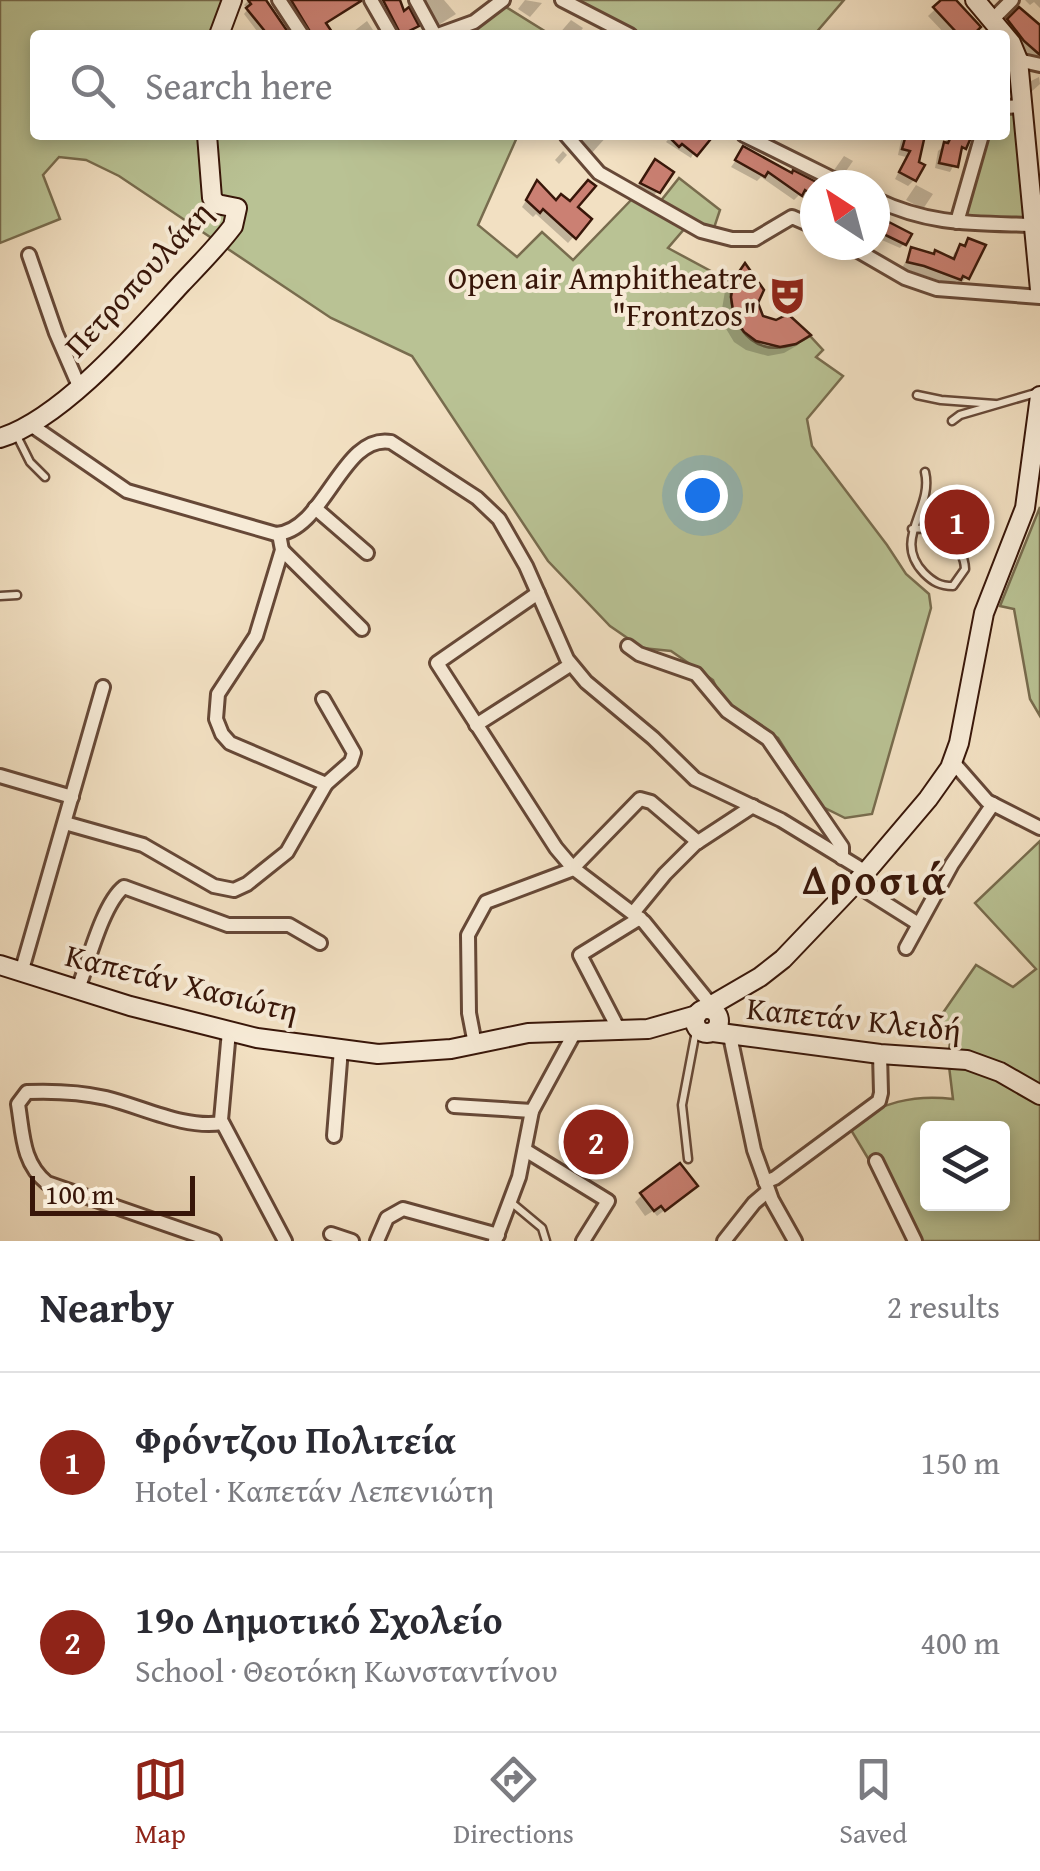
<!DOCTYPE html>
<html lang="en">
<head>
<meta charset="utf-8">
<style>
	:root { --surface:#fff; --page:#f7f7f7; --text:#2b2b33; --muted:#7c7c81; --line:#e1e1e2; --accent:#8f2418 }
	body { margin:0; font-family:"Gentium Book Plus",serif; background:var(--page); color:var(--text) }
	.controls { position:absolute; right:30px; bottom:30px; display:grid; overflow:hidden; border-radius:10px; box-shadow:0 5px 15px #0003 }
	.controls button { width:90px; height:90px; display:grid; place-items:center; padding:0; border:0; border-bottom:2px solid var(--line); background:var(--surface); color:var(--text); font:50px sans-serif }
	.compass { position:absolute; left:800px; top:170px; width:90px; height:90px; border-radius:50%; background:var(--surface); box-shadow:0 5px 15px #0003; rotate:324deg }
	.scale { position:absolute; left:30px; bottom:25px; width:165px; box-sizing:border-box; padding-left:10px; border:5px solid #381609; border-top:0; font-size:28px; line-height:35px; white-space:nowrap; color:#381609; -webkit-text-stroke:8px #f7ebd7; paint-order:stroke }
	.you { position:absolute; left:702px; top:495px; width:35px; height:35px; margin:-25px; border:8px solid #fff; border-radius:50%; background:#1a73e8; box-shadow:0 0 0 15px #1a73e833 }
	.badge { display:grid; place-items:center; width:65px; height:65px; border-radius:50%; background:var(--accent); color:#fff; font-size:32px; font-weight:700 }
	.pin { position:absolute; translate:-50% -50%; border:5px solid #fff; box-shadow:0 2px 10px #0006 }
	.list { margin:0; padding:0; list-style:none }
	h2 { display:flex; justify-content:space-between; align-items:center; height:130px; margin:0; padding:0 40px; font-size:42px }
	h2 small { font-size:32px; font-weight:400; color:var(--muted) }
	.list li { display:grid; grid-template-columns:65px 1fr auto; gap:30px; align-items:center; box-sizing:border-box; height:180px; padding:0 40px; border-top:2px solid var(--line) }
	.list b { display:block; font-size:38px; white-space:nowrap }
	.list p { margin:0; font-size:32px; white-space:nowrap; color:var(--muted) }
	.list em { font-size:32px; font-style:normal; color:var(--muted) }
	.icon { flex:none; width:55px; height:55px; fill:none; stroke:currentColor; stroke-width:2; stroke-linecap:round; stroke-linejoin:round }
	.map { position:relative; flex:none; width:1040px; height:1241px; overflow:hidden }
	.search { position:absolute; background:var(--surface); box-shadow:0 5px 15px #0003; left:30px; right:30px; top:30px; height:110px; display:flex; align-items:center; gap:25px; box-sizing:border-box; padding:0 35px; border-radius:10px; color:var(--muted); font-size:38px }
	.sheet { height:490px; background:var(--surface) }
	nav { display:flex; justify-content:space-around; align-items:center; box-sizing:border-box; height:140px; border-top:2px solid var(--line); background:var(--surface); font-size:28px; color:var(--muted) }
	nav a { display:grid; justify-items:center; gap:5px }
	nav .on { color:var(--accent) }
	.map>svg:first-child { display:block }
	.green { fill:#b9c294; stroke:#786c4e; stroke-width:2.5; fill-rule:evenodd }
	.shadow { fill:#0003 }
	.building { fill:#cb8073; stroke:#381609; stroke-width:2.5 }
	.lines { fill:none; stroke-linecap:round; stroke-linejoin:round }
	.lane-casing { stroke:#664837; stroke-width:11 }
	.street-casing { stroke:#664837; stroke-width:18 }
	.secondary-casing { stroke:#381609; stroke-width:22 }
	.lane { stroke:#f7ebd7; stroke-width:6 }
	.street { stroke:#f7ebd7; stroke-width:12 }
	.secondary { stroke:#f7ebd7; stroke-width:18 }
	.labels { text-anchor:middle; stroke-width:8; stroke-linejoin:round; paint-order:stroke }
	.poi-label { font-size:32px; fill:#381609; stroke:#f7ebd7; text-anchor:end }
	.street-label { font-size:32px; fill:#381609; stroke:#f7ebd7 }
	.district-label { font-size:42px; font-weight:bold; letter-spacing:2.5px; fill:#381609; stroke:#f7ebd7 }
</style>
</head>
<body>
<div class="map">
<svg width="1040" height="1241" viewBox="0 0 1040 1241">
	<rect width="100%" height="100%" fill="#f2e0c2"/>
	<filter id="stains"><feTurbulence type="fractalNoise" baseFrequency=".002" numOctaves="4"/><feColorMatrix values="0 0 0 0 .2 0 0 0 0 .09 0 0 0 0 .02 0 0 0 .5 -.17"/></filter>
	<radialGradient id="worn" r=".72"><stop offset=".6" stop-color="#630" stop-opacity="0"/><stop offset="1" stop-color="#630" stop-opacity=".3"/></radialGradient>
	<g class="green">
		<path d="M0,0H225L213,35H35V135H518L478,225L517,257L542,232L573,260L635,196L655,208L679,178L720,210L714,228L692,220L668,248L731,282C727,333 763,367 810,336L823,350L816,357L843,376L807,419L812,446L887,545L906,574L929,594L931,608L872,814L845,818L821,806L778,738L729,708L722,700L713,680L671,651L642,648L610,626L548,561L412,356L331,318L119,176L86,160L59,157L43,175L60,219L0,243Z"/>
		<polygon points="572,0 844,0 814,35 645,35"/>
		<polygon points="501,4 551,35 447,35"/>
		<polygon points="1016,112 1024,219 966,217 988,135 1005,135 1005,115"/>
		<polygon points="1040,507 1040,716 1030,699 1014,609 1000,606"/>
		<path d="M1040,841V1241H919L879,1158L869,1160L848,1125C881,1103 913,1094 953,1099L948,1058L951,1035L938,1020L976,965L1013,987L1036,969L975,903ZM928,1128H1002V1204H928Z"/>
	</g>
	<g class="shadow">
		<polygon points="249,0 262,0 287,35 260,35 244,14 248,9 244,5"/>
		<polygon points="280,0 353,0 324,24 331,35 303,35"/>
		<polygon points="374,0 397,0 402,15 416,26 404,35 394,35"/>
		<polygon points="419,0 444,0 456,14 434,28"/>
		<polygon points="525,0 542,3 530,17 518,9"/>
		<polygon points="945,0 953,0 970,35 946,35 928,16"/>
		<polygon points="1025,0 1040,0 1040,8 1034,2 1030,5"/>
		<polygon points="1019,11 1040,27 1040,64 1030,59 1004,26"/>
		<polygon points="571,20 583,28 580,32 585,35 558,35"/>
		<polygon points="367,21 373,30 367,35 349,35"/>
		<polygon points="1039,77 1040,84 1030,93 1029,82"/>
		<polygon points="570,135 608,135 590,155"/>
		<polygon points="672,135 702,135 691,158 666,142"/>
		<polygon points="902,135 922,135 914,180 908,186 895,179 906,157 898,155"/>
		<polygon points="948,135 970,135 950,172 935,168 938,151 945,145"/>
		<polygon points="744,149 791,176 817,185 815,189 806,200 799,195 794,200 761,177 757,181 731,167"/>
		<polygon points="563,151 567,155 559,164 555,160"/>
		<polygon points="844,156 853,161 841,178 832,173"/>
		<polygon points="649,170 658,191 651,198 634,191"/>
		<polygon points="537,183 555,203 574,208 589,219 568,243 536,214 533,217 522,207"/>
		<polygon points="916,185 933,194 923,209 906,200"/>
		<polygon points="875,211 904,244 900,248 875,237"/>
		<polygon points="968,241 967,277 961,283 956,281 953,285 902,268 912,250 952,260 954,253"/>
		<polygon points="744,267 761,317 808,335 798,345 784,353 768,356 746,350 734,342 725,327 722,309 725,291"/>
		<polygon points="687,1193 657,1216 653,1211 645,1216 635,1202 642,1195"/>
	</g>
	<g class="building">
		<polygon points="248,0 266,0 290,35 268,35 246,8 251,4"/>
		<polygon points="291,0 361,0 361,1 326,23 334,35 312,35"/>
		<polygon points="383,0 400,0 404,11 409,7 419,26 401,35"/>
		<polygon points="941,0 956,0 981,27 973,35 959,35 933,7"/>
		<polygon points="1019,7 1040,25 1040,55 1024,41 1007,19"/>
		<polygon points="667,135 714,135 697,156 682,144 679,147"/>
		<polygon points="906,135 925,135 919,162 925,165 916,181 899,172 910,151 902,149"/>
		<polygon points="952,135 972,135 966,149 962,147 958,167 939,163 944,142 948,143"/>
		<polygon points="743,146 792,173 793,170 822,185 815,185 815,197 805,190 802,196 768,172 765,177 735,160"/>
		<polygon points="655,159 674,172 660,193 640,183"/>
		<polygon points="537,180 556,200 561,194 570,201 588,180 596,186 578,207 592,219 576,239 543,209 540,213 526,200"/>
		<polygon points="875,210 887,215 885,220 912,234 906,245 875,230"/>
		<polygon points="968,238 986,245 969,279 963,276 961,280 924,266 907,262 911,247 934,254 935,250 954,259 960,244 965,246"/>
		<polygon points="745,263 764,290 758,303 763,316 776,320 788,314 811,335 796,344 780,347 756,341 744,332 734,317 731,297 734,279"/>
		<polygon points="680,1163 698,1186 665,1211 661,1206 654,1211 640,1193"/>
	</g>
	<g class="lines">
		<defs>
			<g id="lane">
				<polyline points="917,395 941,400 995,404"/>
				<polyline points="952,421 960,415 1039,392"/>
				<polyline points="16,434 30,462 45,477"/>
				<path d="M912,529C936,526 964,544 965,569L953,586C940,586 933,582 924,573C891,539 934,509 925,472"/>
				<polyline points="0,596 17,595"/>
				<polyline points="688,1159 682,1105 696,1031"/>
				<polyline points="512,1203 542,1228 546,1241"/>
			</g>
			<g id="street">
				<polyline points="279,0 302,35"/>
				<polyline points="371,0 391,35"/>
				<polyline points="416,0 435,35"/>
				<polyline points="562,0 630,35"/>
				<polyline points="992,20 1012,0"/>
				<polyline points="438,35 474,22 503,0"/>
				<polyline points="1018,60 1040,65"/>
				<polyline points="1005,107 1023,106"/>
				<polyline points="566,135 599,173 701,231 732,239 755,239 792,217 815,227"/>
				<polyline points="744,135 845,185"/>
				<path d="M875,199C931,226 975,223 1035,225"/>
				<polyline points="957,222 982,135"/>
				<polyline points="848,245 905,278 937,289 1040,297"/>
				<polyline points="29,255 56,333 79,386"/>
				<path d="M31,425L127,491L276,534C325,531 342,433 391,442L477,498L499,519L526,566L567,659L586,682L653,738L695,779L781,820L866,872"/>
				<polyline points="315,508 367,553"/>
				<polyline points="282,550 362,629"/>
				<polyline points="538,593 437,663 556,848 573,868 644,922 712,1006"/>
				<polyline points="628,646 639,654 696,674 727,711 768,739 842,847 842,858"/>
				<polyline points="323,699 354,753 351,762 326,784"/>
				<polyline points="476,725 570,665"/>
				<polyline points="953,762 987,801 1040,828"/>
				<polyline points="0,776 72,797"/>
				<polyline points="65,823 143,845 214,886 234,890 247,884 287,852 326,784 230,743 222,734 216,719 218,694 256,636 282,550 279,534"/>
				<polyline points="855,884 917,923"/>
				<polyline points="633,913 665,874 695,844 753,806"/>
				<polyline points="906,948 952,864 993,804"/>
				<polyline points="21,973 103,687"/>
				<path d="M78,989C88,963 103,903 124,887L228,925H289L320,943"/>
				<polyline points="229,1031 221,1120 285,1241"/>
				<polyline points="620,1032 580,955 640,918"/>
				<polyline points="730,1036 754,1150 772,1200 795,1241"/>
				<polyline points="475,1044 469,1013 468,935 486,902 571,870 640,799 651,802 698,842"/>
				<polyline points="454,1106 532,1111"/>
				<polyline points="334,1136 341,1049"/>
				<polyline points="525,1150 608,1201 583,1241"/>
				<polyline points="876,1161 915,1241"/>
				<polyline points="765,1182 775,1178 879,1101 881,1093 880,1054"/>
				<polyline points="331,1234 352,1241"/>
				<path d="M214,1241L47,1183C22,1163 23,1134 18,1104L27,1092C54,1091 80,1092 106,1098C143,1107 184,1129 222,1123"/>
				<polyline points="377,1241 387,1218 403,1209 498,1235"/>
				<polyline points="495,1241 519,1177 532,1111 575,1032"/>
				<polyline points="724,1241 754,1203 768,1191"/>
			</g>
			<g id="secondary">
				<polyline points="975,0 1011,43 1018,60 1040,290"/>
				<polyline points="219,35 232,0"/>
				<path d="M0,438C62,419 137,332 181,284C199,265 218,246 233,226L237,208L217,204L212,198L207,135"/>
				<polyline points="0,965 130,1006 257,1038 378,1054 451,1049 528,1033 648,1029 697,1015"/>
				<circle cx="707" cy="1021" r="12"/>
				<polyline points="705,1009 760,977 783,959 866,872 928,799 950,768 959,743 984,613 1025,508 1040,396"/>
				<polyline points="713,1032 880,1054 967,1060 1000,1072 1040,1095"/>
			</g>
		</defs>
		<use href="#lane" class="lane-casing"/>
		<use href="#street" class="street-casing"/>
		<use href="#secondary" class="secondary-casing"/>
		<use href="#lane" class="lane"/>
		<use href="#street" class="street"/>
		<use href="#secondary" class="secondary"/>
	</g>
	<defs>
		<symbol id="theatre-bare" viewBox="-9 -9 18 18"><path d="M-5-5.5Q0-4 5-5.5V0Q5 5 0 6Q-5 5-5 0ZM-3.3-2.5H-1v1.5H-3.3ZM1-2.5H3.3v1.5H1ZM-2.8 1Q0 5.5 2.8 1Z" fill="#8f2418" stroke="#f7ebd7" stroke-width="2.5" paint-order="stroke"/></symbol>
	</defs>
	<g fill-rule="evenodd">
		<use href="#theatre-bare" x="760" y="268" width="55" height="55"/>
	</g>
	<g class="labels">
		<g class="poi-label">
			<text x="757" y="289">Open air Amphitheatre<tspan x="757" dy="37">"Frontzos"</tspan></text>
		</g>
		<g class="street-label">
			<text transform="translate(138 279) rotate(-47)" y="11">Πετροπουλάκη</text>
			<text transform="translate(182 983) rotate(14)" y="11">Καπετάν Χασιώτη</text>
			<text transform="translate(854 1019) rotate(6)" y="11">Καπετάν Κλειδή</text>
		</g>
		<g class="district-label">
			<text x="876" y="894">Δροσιά</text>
		</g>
	</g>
	<rect width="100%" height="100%" filter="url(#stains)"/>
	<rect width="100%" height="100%" fill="url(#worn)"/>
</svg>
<div class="controls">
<button><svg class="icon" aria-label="layers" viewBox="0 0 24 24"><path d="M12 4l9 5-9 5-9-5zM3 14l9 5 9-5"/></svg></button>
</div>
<svg class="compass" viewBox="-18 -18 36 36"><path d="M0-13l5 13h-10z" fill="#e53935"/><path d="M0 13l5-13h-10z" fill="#7c7c81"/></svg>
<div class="scale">100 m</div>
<div class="you"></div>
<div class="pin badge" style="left:957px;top:522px">1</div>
<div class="pin badge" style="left:596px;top:1142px">2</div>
<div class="search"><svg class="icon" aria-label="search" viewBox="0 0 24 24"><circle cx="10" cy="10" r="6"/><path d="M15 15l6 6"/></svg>Search here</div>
</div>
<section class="sheet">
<h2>Nearby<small>2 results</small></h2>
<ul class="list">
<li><span class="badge">1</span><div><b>Φρόντζου Πολιτεία</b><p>Hotel · Καπετάν Λεπενιώτη</p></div><em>150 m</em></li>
<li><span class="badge">2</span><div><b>19ο Δημοτικό Σχολείο</b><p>School · Θεοτόκη Κωνσταντίνου</p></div><em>400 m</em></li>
</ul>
</section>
<nav>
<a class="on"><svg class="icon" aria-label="map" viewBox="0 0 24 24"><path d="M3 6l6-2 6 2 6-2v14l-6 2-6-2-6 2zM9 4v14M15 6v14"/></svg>Map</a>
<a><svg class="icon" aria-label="directions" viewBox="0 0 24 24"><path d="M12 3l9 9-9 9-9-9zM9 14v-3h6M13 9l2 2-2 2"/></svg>Directions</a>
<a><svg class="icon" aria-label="saved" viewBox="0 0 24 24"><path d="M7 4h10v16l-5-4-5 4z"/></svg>Saved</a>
</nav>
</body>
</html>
